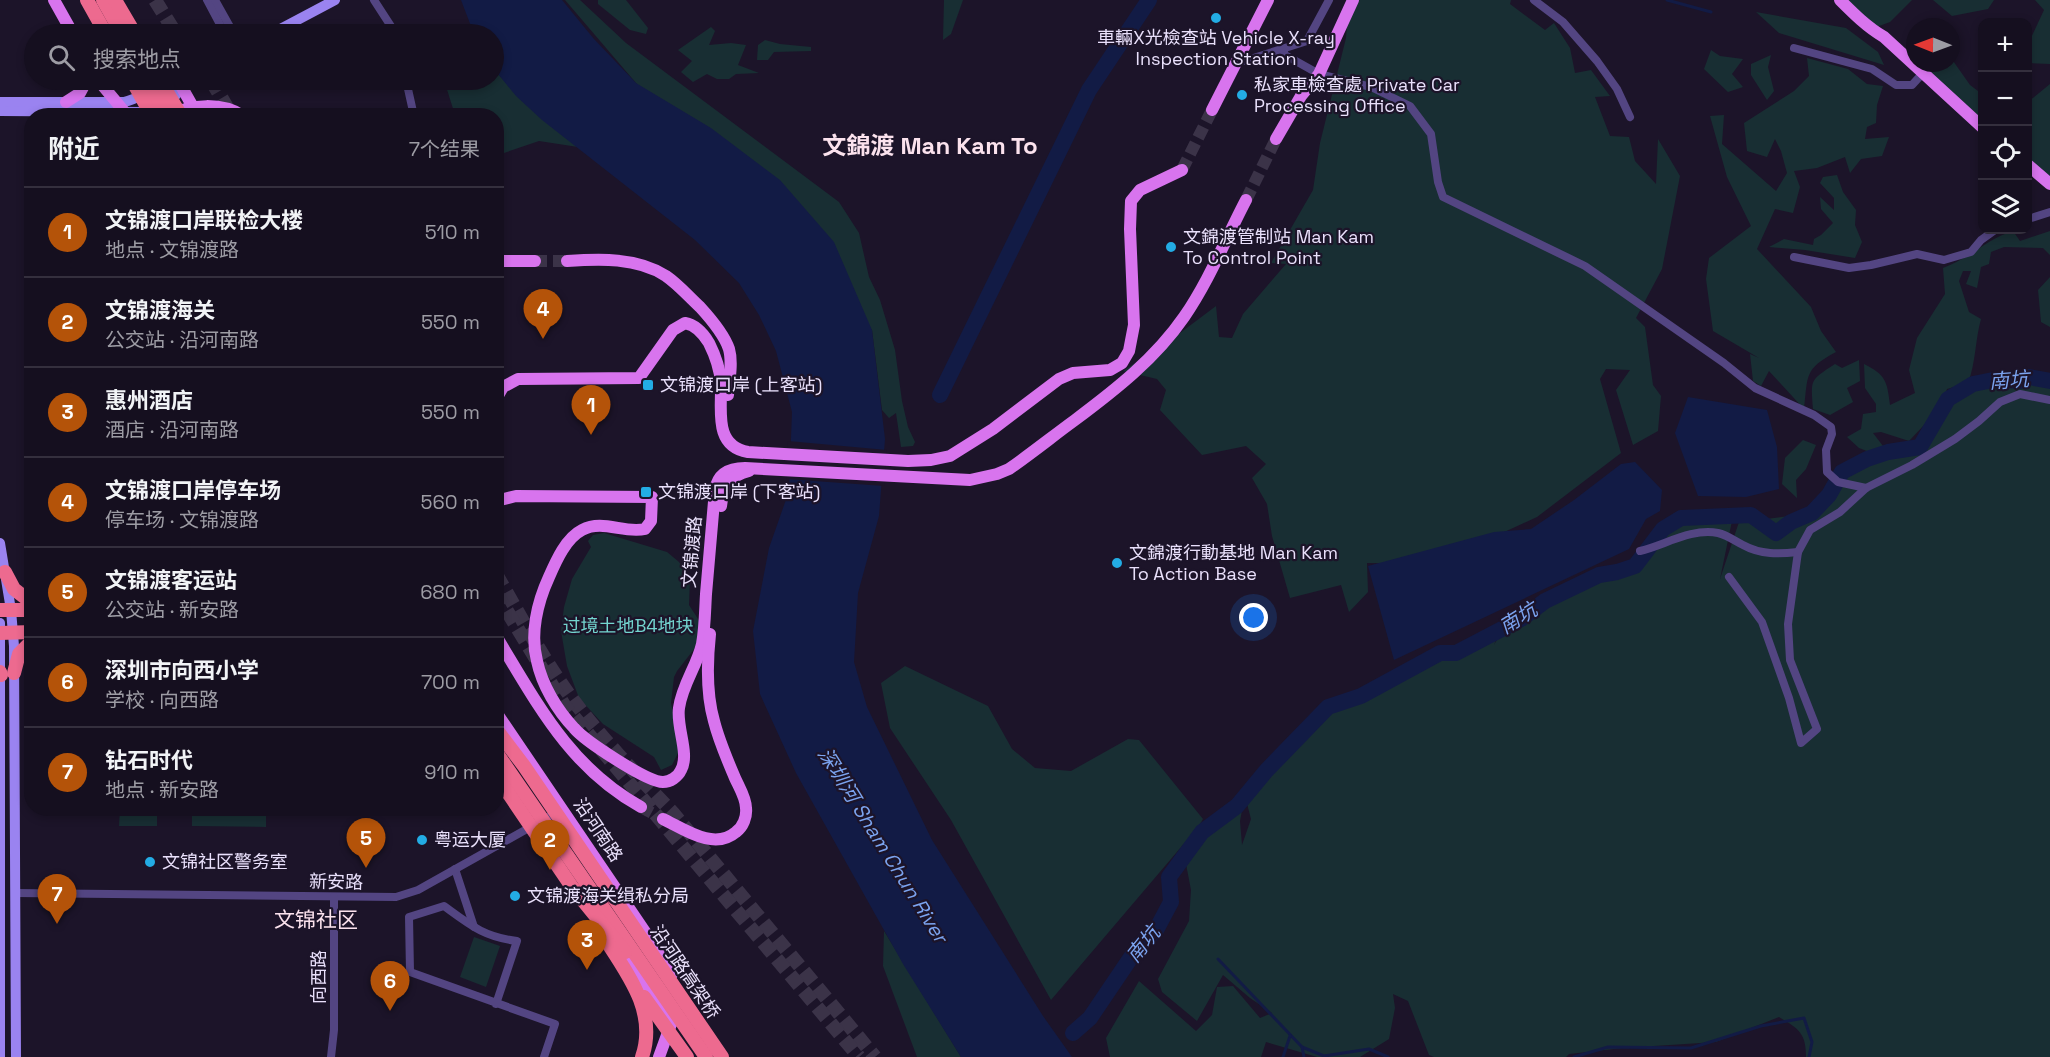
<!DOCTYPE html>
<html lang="zh">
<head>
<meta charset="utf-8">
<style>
	:root { --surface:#150f1f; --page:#1e1828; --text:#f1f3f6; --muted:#9d9ca4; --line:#342f3d; --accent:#b45309 }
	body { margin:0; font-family:"Space Grotesk","Noto Sans SC",sans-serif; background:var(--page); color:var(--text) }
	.controls { position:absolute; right:18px; top:18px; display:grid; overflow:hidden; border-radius:12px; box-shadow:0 3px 9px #0003 }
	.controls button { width:54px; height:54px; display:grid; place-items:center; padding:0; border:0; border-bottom:2px solid var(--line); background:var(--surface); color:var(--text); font:30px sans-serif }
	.compass { position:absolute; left:1906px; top:18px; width:54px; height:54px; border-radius:50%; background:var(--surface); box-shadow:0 3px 9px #0003; rotate:271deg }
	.you { position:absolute; left:1254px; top:618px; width:21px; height:21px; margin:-15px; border:4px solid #fff; border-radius:50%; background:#1a73e8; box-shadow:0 0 0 9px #1a73e833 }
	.badge { display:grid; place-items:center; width:39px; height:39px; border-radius:50%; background:var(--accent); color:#fff; font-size:20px; font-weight:700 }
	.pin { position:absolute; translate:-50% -50px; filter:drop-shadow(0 2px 3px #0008) }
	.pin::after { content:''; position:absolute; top:32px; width:21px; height:18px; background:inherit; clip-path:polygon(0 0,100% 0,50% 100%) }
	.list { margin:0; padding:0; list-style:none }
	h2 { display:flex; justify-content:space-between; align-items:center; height:78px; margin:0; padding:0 24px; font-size:26px }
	h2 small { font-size:20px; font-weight:400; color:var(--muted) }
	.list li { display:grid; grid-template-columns:39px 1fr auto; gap:18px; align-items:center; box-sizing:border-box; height:90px; padding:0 24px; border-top:2px solid var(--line) }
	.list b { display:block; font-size:22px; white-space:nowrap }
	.list p { margin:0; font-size:20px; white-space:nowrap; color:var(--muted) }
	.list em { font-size:20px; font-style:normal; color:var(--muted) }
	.icon { flex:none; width:33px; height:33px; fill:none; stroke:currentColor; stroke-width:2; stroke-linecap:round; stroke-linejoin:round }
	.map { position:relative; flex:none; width:2050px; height:1057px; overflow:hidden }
	.search { position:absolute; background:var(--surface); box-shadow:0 3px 9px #0003; left:24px; top:24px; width:480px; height:66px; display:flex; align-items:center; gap:15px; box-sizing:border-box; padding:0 21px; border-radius:33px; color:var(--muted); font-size:22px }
	.panel { position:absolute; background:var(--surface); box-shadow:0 3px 9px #0003; left:24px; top:108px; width:480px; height:708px; border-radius:24px }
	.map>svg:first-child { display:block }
	.green { fill:#182e33 }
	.water { fill:#121b45 }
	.pier { fill:#1c1429 }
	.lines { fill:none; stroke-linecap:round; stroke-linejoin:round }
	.stream { stroke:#121b45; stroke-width:3 }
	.river { stroke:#121b45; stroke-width:16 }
	.primary-tunnel { stroke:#3b3348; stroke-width:12; stroke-dasharray:12 6; stroke-linecap:butt }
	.highway-tunnel { stroke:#3b3348; stroke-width:14; stroke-dasharray:14 7; stroke-linecap:butt }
	.street { stroke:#534582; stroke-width:8 }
	.secondary { stroke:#9a83f0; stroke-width:10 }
	.primary { stroke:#d874ee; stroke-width:12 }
	.highway { stroke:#ed6a8f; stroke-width:14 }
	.highway-bridge { stroke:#ed6a8f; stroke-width:14 }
	.poi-dot { fill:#23ace4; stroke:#1c1429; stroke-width:2 }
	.labels { text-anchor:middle; stroke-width:4.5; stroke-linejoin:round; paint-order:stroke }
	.poi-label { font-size:18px; fill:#e9e0fb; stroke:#1c1429; text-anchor:start }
	.street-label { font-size:18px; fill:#e9e0fb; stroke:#1c1429 }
	.park-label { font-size:18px; fill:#73d4cf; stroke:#1c1429 }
	.water-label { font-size:20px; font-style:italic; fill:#7ba3ef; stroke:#1c1429 }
	.quarter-label { font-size:21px; fill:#fbe2ed; stroke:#1c1429 }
	.district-label { font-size:24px; font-weight:bold; fill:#fbe2ed; stroke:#1c1429 }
</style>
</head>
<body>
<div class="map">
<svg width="2050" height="1057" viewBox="0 0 2050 1057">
	<rect width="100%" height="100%" fill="#1c1429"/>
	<g class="green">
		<polygon points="565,0 580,0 626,43 839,202 859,233 869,277 880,300 895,350 902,401 908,427 915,442 913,446 901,447 896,413 889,418 882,410 872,330 636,83"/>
		<polygon points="598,0 626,0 648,28 646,34 630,30 598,4"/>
		<polygon points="944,0 963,0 951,34 943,40"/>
		<polygon points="1349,0 1511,0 1510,4 1545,30 1554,23 1570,48 1575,73 1591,70 1610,96 1595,97 1610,136 1629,137 1635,161 1656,184 1658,139 1680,176 1662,269 1636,318 1645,327 1653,385 1661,396 1658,431 1633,445 1616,390 1630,370 1606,369 1600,379 1621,453 1537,517 1487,540 1401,563 1367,563 1368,592 1349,612 1341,585 1290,598 1272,536 1267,504 1252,478 1266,464 1246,446 1202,455 1160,410 1166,390 1157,379 1123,371 1180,333 1216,306 1219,337 1232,338 1243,314 1286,264 1271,263 1313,190 1320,143 1346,38"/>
		<polygon points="1838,0 1912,0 1890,22 1871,29"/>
		<polygon points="1933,0 1994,0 1988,9 1952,16"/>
		<polygon points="2035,0 2050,0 2050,64 2028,63 2028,40 2030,40 2044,10"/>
		<polygon points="1756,12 1846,28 1878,52 1884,65 1779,33"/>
		<polygon points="711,27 715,31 709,45 731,43 746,45 738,65 759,73 736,74 729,79 717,79 707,74 693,82 681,72 692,61 678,50"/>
		<polygon points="765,40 780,44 811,47 811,51 774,52 768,60 757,60 758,45"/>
		<polygon points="1711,50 1720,56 1743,59 1732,74 1743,87 1728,92 1704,69"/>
		<polygon points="1771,55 1768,67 1774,91 1767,100 1751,75 1751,64"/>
		<path d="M1807,58L1848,69L1867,84L1883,86L1877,105L1876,123L1867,127L1865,139L1889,137L1882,156L1861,159L1850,173L1845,157L1817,168L1794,171L1800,187L1793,213L1775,209L1757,249L1811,307L1821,331L1836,352C1804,369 1808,375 1804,409L1769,371L1761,386L1753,381L1750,354L1759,358L1713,331L1706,279L1709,258L1751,226L1727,177L1710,116L1724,115L1722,144L1776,191L1787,173L1781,151L1775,139L1767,157L1747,151L1744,123L1794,91L1809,76Z"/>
		<polygon points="1951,58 1970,85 1982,94 1982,126 1930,80 1930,63 1951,63"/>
		<path d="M494,69C519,99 547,123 578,147L539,141L501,154L497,153L496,116L455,115L444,80H494Z"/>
		<polygon points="2050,84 2050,182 2028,163 2028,102"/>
		<polygon points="1837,175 1843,192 1856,210 1855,225 1862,242 1855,258 1805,250 1769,247 1784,239 1813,245 1814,239 1821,235 1833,223 1821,209 1820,197 1834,210 1834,198 1820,183 1823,177"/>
		<path d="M2013,231L2020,241L2050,231V255L2043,248L2004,247L1991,252L1989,264L1981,267L1977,288L1966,284L1971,271H1963L1959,281L1969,312L1981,319C1975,340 1976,362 1968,383L1947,389L1941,407L1909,441L1881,432L1873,433L1883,446L1872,453L1859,448L1847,437L1861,429L1863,414L1876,412V404L1865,388L1864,364C1886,375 1887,381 1890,405L1915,393L1909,370L1917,338L1945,294L1943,268C1968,259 1987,239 2013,231Z"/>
		<polygon points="2050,277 2050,327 2041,322 2038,290"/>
		<path d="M1859,360L1860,381L1847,388L1853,402L1830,415L1813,409C1811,379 1809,381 1835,364L1842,368Z"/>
		<path d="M1998,379L2050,380V1057H1806C1806,1033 1799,1029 1779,1017L1716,1042L1623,1048L1569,1054L1566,1057H1434L1429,1055L1408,1001L1393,994L1395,1008L1389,1039L1360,1057H1317L1266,1042L1261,1057H1110L1106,1038L1139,981L1196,1031L1212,1015L1217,987L1233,986L1260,1018L1272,1013L1250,998L1223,975L1197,1021L1162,992L1158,979L1189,921L1191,890L1186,864L1234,800L1243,805L1240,821L1242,845L1251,819L1245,796L1328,707L1354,699L1440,653H1456L1499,631L1494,645L1503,629L1559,594L1635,566L1663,529L1673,523L1733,516L1720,579L1741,516L1758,520L1812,513L1859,466L1926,447L1955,395Z"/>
		<polygon points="1803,440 1816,445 1806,469 1796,480 1797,498 1782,484 1785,458"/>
		<polygon points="604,533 667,552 679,562 690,579 689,605 700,622 698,644 677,671 674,677 671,703 678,737 678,753 672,765 661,770 654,757 603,724 579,698 567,666 561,631 564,607 572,579 591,547 588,541 593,535"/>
		<polygon points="905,666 988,706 1012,749 1035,768 1071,771 1128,739 1139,740 1203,819 1199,826 1051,1000 951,820 890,728 881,683"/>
		<polygon points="120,808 157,809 157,826 119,826"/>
		<polygon points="192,809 266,809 266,827 192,826"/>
		<polygon points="884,931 961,1057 917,1057 883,966"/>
		<polygon points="474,937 500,946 486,987 460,977"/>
	</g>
	<g class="water">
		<polygon points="461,0 562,0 594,39 636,83 711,128 780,180 834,242 872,330 885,439 879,516 858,593 854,662 867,707 932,840 1043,1016 1072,1057 961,1057 903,964 796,773 760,694 753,631 769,548 789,491 792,412 776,351 759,315 739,283 695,240 542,120 516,96 494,69 494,34 474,34"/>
		<polygon points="1688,397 1767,410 1777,447 1779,489 1746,497 1698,496 1675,433"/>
		<polygon points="1635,462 1662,490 1660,511 1646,519 1629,549 1394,660 1368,566 1494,532 1531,529 1574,500 1621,464"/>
	</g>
	<polygon class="pier" points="788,441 887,450 884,486 786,479"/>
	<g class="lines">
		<g class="stream">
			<polyline points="1667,0 1711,12"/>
			<polyline points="1218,959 1302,1047 1324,1056 1369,1049 1388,1057"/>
			<polyline points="1302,1047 1304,1057"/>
			<polyline points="1283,1057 1290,1036"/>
			<polyline points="1574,1057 1608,1047 1691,1048 1761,1026 1804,1018 1812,1042 1809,1057"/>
		</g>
		<g class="river">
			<polyline points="940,395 1089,90 1149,0"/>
			<polyline points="1073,1033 1090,1018 1140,944 1155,932 1171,902 1169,877 1202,832 1237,806 1266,771 1328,707 1361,696 1440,653 1456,653 1521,619 1545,601 1599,575 1617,572 1635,566 1663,529 1681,518 1751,515 1776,533 1791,522 1812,513 1829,495 1842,472 1867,459 1888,452 1920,447 1948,399 1973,384 1998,379 2019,381 2029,377 2050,381"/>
		</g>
		<g class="primary-tunnel">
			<polyline points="1182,170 1212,110"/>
			<polyline points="1246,200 1276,139"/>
			<polyline points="535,261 567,261"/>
			<polyline points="641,807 663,819"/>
		</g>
		<g class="highway-tunnel">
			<polyline points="155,0 176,34"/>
			<polyline points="211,80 232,116"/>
			<path d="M496,574C521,617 544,661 573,700C603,740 639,777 673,813L875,1057"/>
			<polyline points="496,593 564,705 859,1057"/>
		</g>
		<g class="street">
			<polyline points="207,0 225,34"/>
			<polyline points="215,0 234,34"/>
			<polyline points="374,0 396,34"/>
			<polyline points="1534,0 1563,22 1597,61 1617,89 1630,117"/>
			<polyline points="1794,48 1872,69 1896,85 1912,85 1923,73"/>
			<polyline points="1283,49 1285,55 1319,74 1371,87 1410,106 1431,134 1438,182 1443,197 1585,266 1724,363 1755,388 1814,415 1831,427 1832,434 1826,450 1827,472 1838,482 1866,488"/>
			<polyline points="1244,61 1307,41 1329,0"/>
			<polyline points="406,80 414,116"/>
			<polyline points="2028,219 2050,212"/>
			<polyline points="1794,257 1849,268 1871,265 1917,254 1944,260 1971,252 1981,240 1995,230"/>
			<path d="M1640,551C1665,545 1691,528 1718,533C1727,535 1735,541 1743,545C1761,555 1779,554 1798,552"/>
			<polyline points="1729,577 1762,622 1789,698 1801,743 1817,729 1790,660 1788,624 1798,552 1810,530 1840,512 1866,488 1912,465 1955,439 1979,421 2000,402 2020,394 2050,400"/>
			<polyline points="455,869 474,927"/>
			<polyline points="15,893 396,897 418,890 559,811"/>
			<path d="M496,1004L517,941C484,937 470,925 444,906L409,917L410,972L555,1024L544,1057"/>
			<polyline points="331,1057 334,1030 334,897"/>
		</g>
		<g class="secondary">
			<polyline points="271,34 335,0"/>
			<path d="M0,102H124C140,100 166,77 180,84"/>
			<polyline points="0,111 142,112 176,95 180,88 180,84"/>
			<polyline points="0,543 11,610 14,646 16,1057"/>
			<polyline points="0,623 0,1057"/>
		</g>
		<g class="primary">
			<polyline points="54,0 73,34"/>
			<path d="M1840,0C1854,14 1867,27 1884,37L1982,127"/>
			<polyline points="98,80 128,116"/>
			<polyline points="180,84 198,116"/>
			<polyline points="66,102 80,93 87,80"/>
			<polyline points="1212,110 1268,0"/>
			<path d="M170,115C191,104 222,102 243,116"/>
			<polyline points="1276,139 1301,96 1319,74 1353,0"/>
			<polyline points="2028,165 2050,184"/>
			<polyline points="496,261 535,261"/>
			<path d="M567,261C599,259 637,257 666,276C679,285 689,297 700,307C711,319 724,334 729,349C733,363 729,381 728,395"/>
			<path d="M496,399L503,387L518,379L639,378L673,330L685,323C696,325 703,333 709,343C715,355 720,369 721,383C722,409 713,446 748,452L908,461L931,460L950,456L993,429L1059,379L1073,373L1110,370L1122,363L1129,351L1134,325L1130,229L1131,201L1140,190L1182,170"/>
			<path d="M496,501L516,496L652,497L651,521L645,529C624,534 603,519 582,530C566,538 556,561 549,577C537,603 530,634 537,661C542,685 557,710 574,728C585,741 647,782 663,782C670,782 678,777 681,770C690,754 676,727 679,708C682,685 697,666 702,644C705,628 705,610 706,594C709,559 712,524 715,490C718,473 729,468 745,468L970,480L997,474L1009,469C1032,453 1053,436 1075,420C1115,390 1155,359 1184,317C1209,281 1226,238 1246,200"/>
			<path d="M721,506C723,487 729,476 749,471"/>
			<path d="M496,636C537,703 569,767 641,807"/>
			<polyline points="496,712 673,973"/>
			<path d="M663,819C684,829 714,851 736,832C743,827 747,817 746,808C746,798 739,787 735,778C727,759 719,741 714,721C706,693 707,662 710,634"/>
			<polyline points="619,946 671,1024"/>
			<polyline points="659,1057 671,1024"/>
		</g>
		<g class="highway">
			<polyline points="87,0 106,34"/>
			<polyline points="103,0 122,34"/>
			<polyline points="115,0 135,34"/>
			<polyline points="5,572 14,589 32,603"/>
			<polyline points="0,610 32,610"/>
			<polyline points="0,633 32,632"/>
			<polyline points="0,672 1,675"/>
			<polyline points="14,673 19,654 32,641"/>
		</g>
		<g class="highway-bridge">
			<polyline points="132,80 152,116"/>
			<polyline points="147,80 167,116"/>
			<polyline points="160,80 181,116"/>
			<polyline points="496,729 524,766 722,1057"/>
			<polyline points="496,752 706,1057"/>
			<polyline points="496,775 572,887 625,952"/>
			<path d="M607,942C630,977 657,1014 642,1057"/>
			<polyline points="644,997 687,1057"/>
		</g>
	</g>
	<g class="poi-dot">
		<circle cx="1216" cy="18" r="6"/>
		<circle cx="1242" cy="95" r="6"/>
		<circle cx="1171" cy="247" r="6"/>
		<rect x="642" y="379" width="12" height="12" rx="3"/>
		<rect x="640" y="486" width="12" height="12" rx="3"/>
		<circle cx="1117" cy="563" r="6"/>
		<circle cx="422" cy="840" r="6"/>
		<circle cx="150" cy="862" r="6"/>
		<circle cx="515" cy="896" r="6"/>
	</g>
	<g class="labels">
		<g class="poi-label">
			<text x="1216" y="44" text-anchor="middle">車輛X光檢查站 Vehicle X-ray<tspan x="1216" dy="21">Inspection Station</tspan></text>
			<text x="1254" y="91">私家車檢查處 Private Car<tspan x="1254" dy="21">Processing Office</tspan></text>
			<text x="1183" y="243">文錦渡管制站 Man Kam<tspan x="1183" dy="21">To Control Point</tspan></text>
			<text x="660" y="391">文锦渡口岸 (上客站)</text>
			<text x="658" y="498">文锦渡口岸 (下客站)</text>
			<text x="1129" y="559">文錦渡行動基地 Man Kam<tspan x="1129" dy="21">To Action Base</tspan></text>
			<text x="434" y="846">粤运大厦</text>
			<text x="162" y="868">文锦社区警务室</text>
			<text x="527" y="902">文锦渡海关缉私分局</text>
		</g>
		<g class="street-label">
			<text transform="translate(692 552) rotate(-85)" y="6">文锦渡路</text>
			<text transform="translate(598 830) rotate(56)" y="6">沿河南路</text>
			<text transform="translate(336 882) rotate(1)" y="6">新安路</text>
			<text transform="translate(685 972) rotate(56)" y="6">沿河路高架桥</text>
			<text transform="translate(319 977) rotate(-90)" y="6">向西路</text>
		</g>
		<g class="park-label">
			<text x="628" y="632">过境土地B4地块</text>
		</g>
		<g class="water-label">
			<text transform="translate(2009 380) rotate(-4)" y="7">南坑</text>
			<text transform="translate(1518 618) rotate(-32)" y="7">南坑</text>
			<text transform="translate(883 845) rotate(58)" y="7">深圳河 Sham Chun River</text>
			<text transform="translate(1143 944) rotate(-51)" y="7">南坑</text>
		</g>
		<g class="quarter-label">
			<text x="316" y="927">文锦社区</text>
		</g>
		<g class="district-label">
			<text x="930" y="154">文錦渡 Man Kam To</text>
		</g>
	</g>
</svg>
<div class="controls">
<button>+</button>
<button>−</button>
<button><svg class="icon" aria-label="locate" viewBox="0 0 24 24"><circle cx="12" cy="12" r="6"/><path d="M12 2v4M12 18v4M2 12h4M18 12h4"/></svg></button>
<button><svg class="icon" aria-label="layers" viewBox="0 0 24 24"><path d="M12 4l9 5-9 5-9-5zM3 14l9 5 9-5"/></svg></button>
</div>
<svg class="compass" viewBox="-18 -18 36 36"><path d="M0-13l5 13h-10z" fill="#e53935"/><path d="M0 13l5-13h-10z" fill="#9d9ca4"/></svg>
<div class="you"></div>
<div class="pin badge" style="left:591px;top:435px">1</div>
<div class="pin badge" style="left:550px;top:870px">2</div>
<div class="pin badge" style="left:587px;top:970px">3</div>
<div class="pin badge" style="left:543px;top:339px">4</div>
<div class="pin badge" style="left:366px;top:868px">5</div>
<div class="pin badge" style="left:390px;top:1011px">6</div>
<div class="pin badge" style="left:57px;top:924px">7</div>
<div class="search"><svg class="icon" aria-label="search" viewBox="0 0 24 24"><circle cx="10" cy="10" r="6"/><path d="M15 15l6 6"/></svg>搜索地点</div>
<section class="panel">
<h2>附近<small>7个结果</small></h2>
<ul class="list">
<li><span class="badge">1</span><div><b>文锦渡口岸联检大楼</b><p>地点 · 文锦渡路</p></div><em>510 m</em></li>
<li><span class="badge">2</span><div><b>文锦渡海关</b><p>公交站 · 沿河南路</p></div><em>550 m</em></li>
<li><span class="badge">3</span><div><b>惠州酒店</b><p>酒店 · 沿河南路</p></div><em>550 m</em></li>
<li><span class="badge">4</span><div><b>文锦渡口岸停车场</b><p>停车场 · 文锦渡路</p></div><em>560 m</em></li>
<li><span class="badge">5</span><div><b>文锦渡客运站</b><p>公交站 · 新安路</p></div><em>680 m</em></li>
<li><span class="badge">6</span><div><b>深圳市向西小学</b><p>学校 · 向西路</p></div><em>700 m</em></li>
<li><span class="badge">7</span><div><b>钻石时代</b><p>地点 · 新安路</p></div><em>910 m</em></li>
</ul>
</section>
</div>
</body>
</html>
